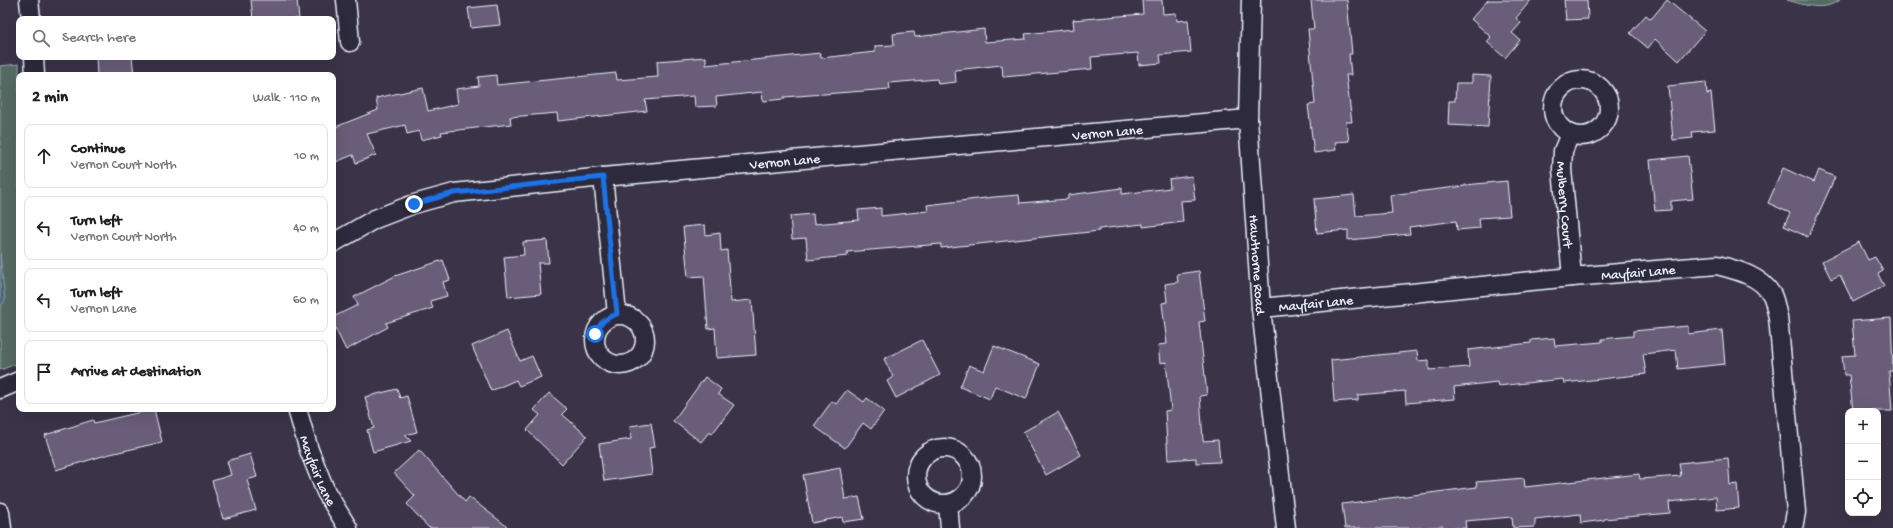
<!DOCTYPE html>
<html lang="en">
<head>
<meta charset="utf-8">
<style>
	:root { --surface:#fff; --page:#f2f2f2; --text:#202124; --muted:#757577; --line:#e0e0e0 }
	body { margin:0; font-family:"Gochi Hand",sans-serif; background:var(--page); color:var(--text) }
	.controls { position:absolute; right:12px; bottom:12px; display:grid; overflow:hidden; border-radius:8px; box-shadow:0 4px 16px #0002 }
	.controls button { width:36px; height:36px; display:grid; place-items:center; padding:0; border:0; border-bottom:1px solid var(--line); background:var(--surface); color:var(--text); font:20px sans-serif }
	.stop { position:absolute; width:12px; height:12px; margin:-9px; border:3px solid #1a73e8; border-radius:50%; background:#fff }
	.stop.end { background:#1a73e8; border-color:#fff; box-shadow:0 1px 4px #0008 }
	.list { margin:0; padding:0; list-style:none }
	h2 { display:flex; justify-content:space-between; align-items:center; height:52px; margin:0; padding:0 16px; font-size:17px }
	h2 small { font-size:13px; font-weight:400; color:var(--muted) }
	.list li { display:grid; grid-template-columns:26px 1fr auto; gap:12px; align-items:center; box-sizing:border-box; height:64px; margin:0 8px 8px; padding:0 8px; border:1px solid var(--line); border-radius:8px }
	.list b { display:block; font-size:15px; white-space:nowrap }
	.list p { margin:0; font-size:13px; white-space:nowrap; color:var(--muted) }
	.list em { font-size:13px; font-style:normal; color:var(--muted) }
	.icon { flex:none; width:22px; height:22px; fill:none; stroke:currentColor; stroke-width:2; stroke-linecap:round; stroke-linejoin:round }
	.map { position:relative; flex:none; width:1893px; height:528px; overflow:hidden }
	.search { position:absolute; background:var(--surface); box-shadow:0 4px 16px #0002; left:16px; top:16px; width:320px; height:44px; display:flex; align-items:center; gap:10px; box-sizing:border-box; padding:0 14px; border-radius:8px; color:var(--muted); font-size:15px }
	.panel { position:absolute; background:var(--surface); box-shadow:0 4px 16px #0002; left:16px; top:72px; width:320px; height:340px; border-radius:8px }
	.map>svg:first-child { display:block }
	.green { fill:#556a64; stroke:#9eaeae }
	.water { fill:#4d6677; stroke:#8b9eab }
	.building { fill:#6a5d7a; stroke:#e8f1f8 }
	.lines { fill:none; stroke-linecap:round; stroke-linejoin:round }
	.street-casing { stroke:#e8f1f8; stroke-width:21 }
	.street { stroke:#2f2a3d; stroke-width:18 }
	.route { stroke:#1a73e8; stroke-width:5 }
	.labels { text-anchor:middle; stroke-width:3; stroke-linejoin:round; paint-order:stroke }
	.street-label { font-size:14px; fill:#e8f1f8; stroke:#2f2a3d }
</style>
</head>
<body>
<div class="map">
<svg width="1893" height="528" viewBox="0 0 1893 528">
	<rect width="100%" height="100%" fill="#3b3449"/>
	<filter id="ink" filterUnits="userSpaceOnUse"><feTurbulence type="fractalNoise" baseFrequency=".025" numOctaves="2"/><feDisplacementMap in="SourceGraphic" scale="8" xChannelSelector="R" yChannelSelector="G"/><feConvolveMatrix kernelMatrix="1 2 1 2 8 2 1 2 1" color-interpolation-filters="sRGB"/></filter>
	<g filter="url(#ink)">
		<g class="green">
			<path d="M1787,0H1840C1823,12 1805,5 1787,0Z"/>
			<polygon points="19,64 19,363 0,370 0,66"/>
		</g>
		<polygon class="water" points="0,254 5,300 0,308"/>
		<g class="building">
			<polygon points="251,0 297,0 299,19 253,19"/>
			<polygon points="1142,0 1162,0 1163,14 1176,13 1177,21 1188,20 1191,52 1160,55 1161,63 1139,65 1138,53 1091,57 1092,69 1003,77 1002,65 955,70 956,82 938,84 937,79 889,83 890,89 784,97 784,99 763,101 762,92 716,97 717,106 695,107 694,96 645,100 647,111 558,121 557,113 510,117 511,124 441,132 442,135 421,140 419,131 407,134 405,125 367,134 376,155 356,163 353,155 333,163 333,128 378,110 376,98 423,88 428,111 458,104 456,89 479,86 478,77 496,75 497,85 616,73 617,80 658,77 657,61 706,57 706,65 820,53 821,58 875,52 875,46 894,45 893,34 914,32 915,37 984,29 985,42 1026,39 1025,34 1074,29 1073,20 1143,14"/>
			<polygon points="1311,0 1347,0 1352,54 1349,54 1351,75 1346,75 1352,122 1346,122 1349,141 1335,142 1336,150 1314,153 1308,105 1315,104 1308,29 1314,29"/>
			<polygon points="1488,0 1531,0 1516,18 1521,23 1512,33 1520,40 1505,58 1487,42 1491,37 1471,19"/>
			<polygon points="1564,0 1587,0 1588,19 1566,20"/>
			<polygon points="1667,0 1705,31 1679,61 1655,39 1648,48 1630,33 1646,15 1651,19"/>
			<polygon points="497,5 500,25 471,28 468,8"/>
			<polygon points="96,57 132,57 134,75 97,75"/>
			<polygon points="1472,75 1491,76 1488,127 1448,125 1449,101 1455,101 1456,83 1472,83"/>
			<polygon points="1706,82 1707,94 1711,93 1715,130 1692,132 1693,138 1673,140 1668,86"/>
			<polygon points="1688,156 1693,199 1671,201 1671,210 1655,211 1650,160"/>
			<polygon points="1783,168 1814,182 1819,170 1835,177 1808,237 1784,226 1790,213 1768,203"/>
			<polygon points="1192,176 1195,200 1181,201 1183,222 1143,227 1143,224 1099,229 1099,231 941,248 941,244 847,252 848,256 808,260 806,238 792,239 790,216 813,214 814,224 859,220 858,210 881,208 881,216 928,211 927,205 994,197 1019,195 1020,203 1068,199 1068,195 1122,188 1122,194 1170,188 1169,179"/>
			<polygon points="1507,181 1510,216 1479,218 1480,228 1457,230 1456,221 1409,227 1410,234 1388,236 1348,240 1348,230 1317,233 1314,199 1354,195 1356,216 1392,213 1390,195 1465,186 1465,185"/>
			<polygon points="705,225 706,235 720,233 721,251 727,250 731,302 752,300 756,355 717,358 715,328 708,329 704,276 688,277 683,227"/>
			<polygon points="547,240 549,263 538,263 541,294 508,297 504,257 524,255 523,242"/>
			<polygon points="1859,242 1868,260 1875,257 1883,271 1878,274 1884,286 1853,302 1840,275 1831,279 1822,261"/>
			<polygon points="443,260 450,280 443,282 447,296 430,301 433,308 386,323 388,327 346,350 333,324 333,317 358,305 354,297 395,276"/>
			<polygon points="1199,271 1205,321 1199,322 1207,395 1200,396 1203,441 1218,440 1220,462 1196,463 1196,458 1168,460 1165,411 1171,410 1166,362 1160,363 1158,345 1167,344 1162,303 1167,302 1165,284 1178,282 1177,274"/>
			<polygon points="1891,318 1893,371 1889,371 1892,411 1853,411 1849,375 1844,375 1842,356 1855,355 1852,321"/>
			<polygon points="1688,326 1688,334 1722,330 1725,364 1678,369 1676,350 1643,354 1646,374 1564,383 1563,379 1498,386 1497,382 1454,387 1455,399 1406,403 1405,391 1358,395 1358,400 1334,402 1331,360 1417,351 1418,361 1429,360 1429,370 1469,367 1468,350 1531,343 1531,340 1554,338 1555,346 1602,342 1602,339 1633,336 1633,331"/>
			<polygon points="507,331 520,361 532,356 541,377 519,386 516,380 491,391 472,346"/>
			<polygon points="922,340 940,375 896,398 887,381 893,377 884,359"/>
			<polygon points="994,346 1040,364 1026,399 995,386 990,399 960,387 969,365 984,371"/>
			<polygon points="705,377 721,389 718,394 734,405 712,434 709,432 701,442 673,421"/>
			<polygon points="397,389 400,398 407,396 417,432 405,435 411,441 373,452 367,430 374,428 365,397"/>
			<polygon points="847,390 864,402 867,398 884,411 871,429 863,423 845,448 814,426 832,401 836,404"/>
			<polygon points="549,393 567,409 562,414 587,436 562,464 527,430 540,415 534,410"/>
			<polygon points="154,409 162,442 106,455 56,470 45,435 93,420 94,423"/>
			<polygon points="1058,412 1081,455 1046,475 1023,432"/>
			<polygon points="651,423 655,447 649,448 652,474 604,481 599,444 631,439 630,426"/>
			<polygon points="419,450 465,502 469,497 509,528 429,528 407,504 415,496 394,473"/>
			<polygon points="250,454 257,477 247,480 256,510 223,519 212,481 231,475 227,461"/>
			<polygon points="1728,458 1730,485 1737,484 1739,508 1717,510 1716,497 1669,502 1670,513 1604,519 1604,520 1581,523 1580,514 1535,519 1535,527 1513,528 1512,517 1465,521 1466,528 1443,528 1443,526 1421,528 1345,528 1342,504 1477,487 1476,482 1524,478 1525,487 1639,474 1640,479 1681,476 1679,463"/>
			<polygon points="840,468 845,499 859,497 864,519 843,522 842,517 812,523 803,475"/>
		</g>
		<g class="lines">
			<defs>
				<g id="street">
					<polyline points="29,0 31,19"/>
					<polyline points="346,0 350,42"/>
					<path id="s1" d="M1251,0L1248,119L1261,308L1286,528"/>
					<polyline points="34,57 35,75"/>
					<circle cx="1581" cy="108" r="28"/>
					<path id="s2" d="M1570,134L1563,151L1562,169L1572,277"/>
					<polyline points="603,177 617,314"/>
					<path id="s3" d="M333,243L375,219L414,204L454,193L603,177L1248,119"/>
					<path id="s4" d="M1261,308L1572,277L1717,265C1737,270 1761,276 1772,295C1775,301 1776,310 1778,317L1796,512L1793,528"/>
					<circle cx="620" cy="340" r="25"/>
					<polyline points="0,389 19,381"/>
					<path id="s5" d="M297,409L309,450L326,492L348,528"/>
					<circle cx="944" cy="476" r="28"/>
					<polyline points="948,504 950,528"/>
					<polyline points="0,512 2,528"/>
				</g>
			</defs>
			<use href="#street" class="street-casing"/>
			<use href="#street" class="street"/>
		</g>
	</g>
	<g class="lines" filter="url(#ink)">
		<path class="route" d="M414,204L454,193L603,177L617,314C606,318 599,323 595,334"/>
	</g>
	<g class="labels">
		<g class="street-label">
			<text dy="5" stroke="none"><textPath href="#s3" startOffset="788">Vernon Lane</textPath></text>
			<text dy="5" stroke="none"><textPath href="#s3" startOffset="464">Vernon Lane</textPath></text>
			<text dy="5" stroke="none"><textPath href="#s2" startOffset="72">Mulberry Court</textPath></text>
			<text dy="5" stroke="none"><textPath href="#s1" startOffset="265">Hawthorne Road</textPath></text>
			<text dy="5" stroke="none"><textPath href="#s4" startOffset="379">Mayfair Lane</textPath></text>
			<text dy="5" stroke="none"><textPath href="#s4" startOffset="55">Mayfair Lane</textPath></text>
			<text dy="5" stroke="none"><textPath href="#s5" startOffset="65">Mayfair Lane</textPath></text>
		</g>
	</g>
</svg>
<div class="controls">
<button>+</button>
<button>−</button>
<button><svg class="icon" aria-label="locate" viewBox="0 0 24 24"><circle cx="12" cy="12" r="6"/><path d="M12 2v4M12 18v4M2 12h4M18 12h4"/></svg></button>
</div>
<div class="stop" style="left:595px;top:334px"></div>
<div class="stop end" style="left:414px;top:204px"></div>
<div class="search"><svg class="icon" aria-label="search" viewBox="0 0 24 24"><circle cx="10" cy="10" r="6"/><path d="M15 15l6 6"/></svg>Search here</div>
<section class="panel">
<h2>2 min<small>Walk · 110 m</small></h2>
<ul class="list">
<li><svg class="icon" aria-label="ahead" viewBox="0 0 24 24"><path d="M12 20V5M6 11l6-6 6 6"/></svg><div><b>Continue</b><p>Vernon Court North</p></div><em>10 m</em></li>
<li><svg class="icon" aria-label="left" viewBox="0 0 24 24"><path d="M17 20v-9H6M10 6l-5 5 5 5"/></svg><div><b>Turn left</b><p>Vernon Court North</p></div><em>40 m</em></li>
<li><svg class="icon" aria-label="left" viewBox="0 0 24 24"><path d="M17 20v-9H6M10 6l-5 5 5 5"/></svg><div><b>Turn left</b><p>Vernon Lane</p></div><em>60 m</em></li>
<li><svg class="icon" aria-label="arrive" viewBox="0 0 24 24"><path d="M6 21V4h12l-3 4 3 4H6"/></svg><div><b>Arrive at destination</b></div></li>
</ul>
</section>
</div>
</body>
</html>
